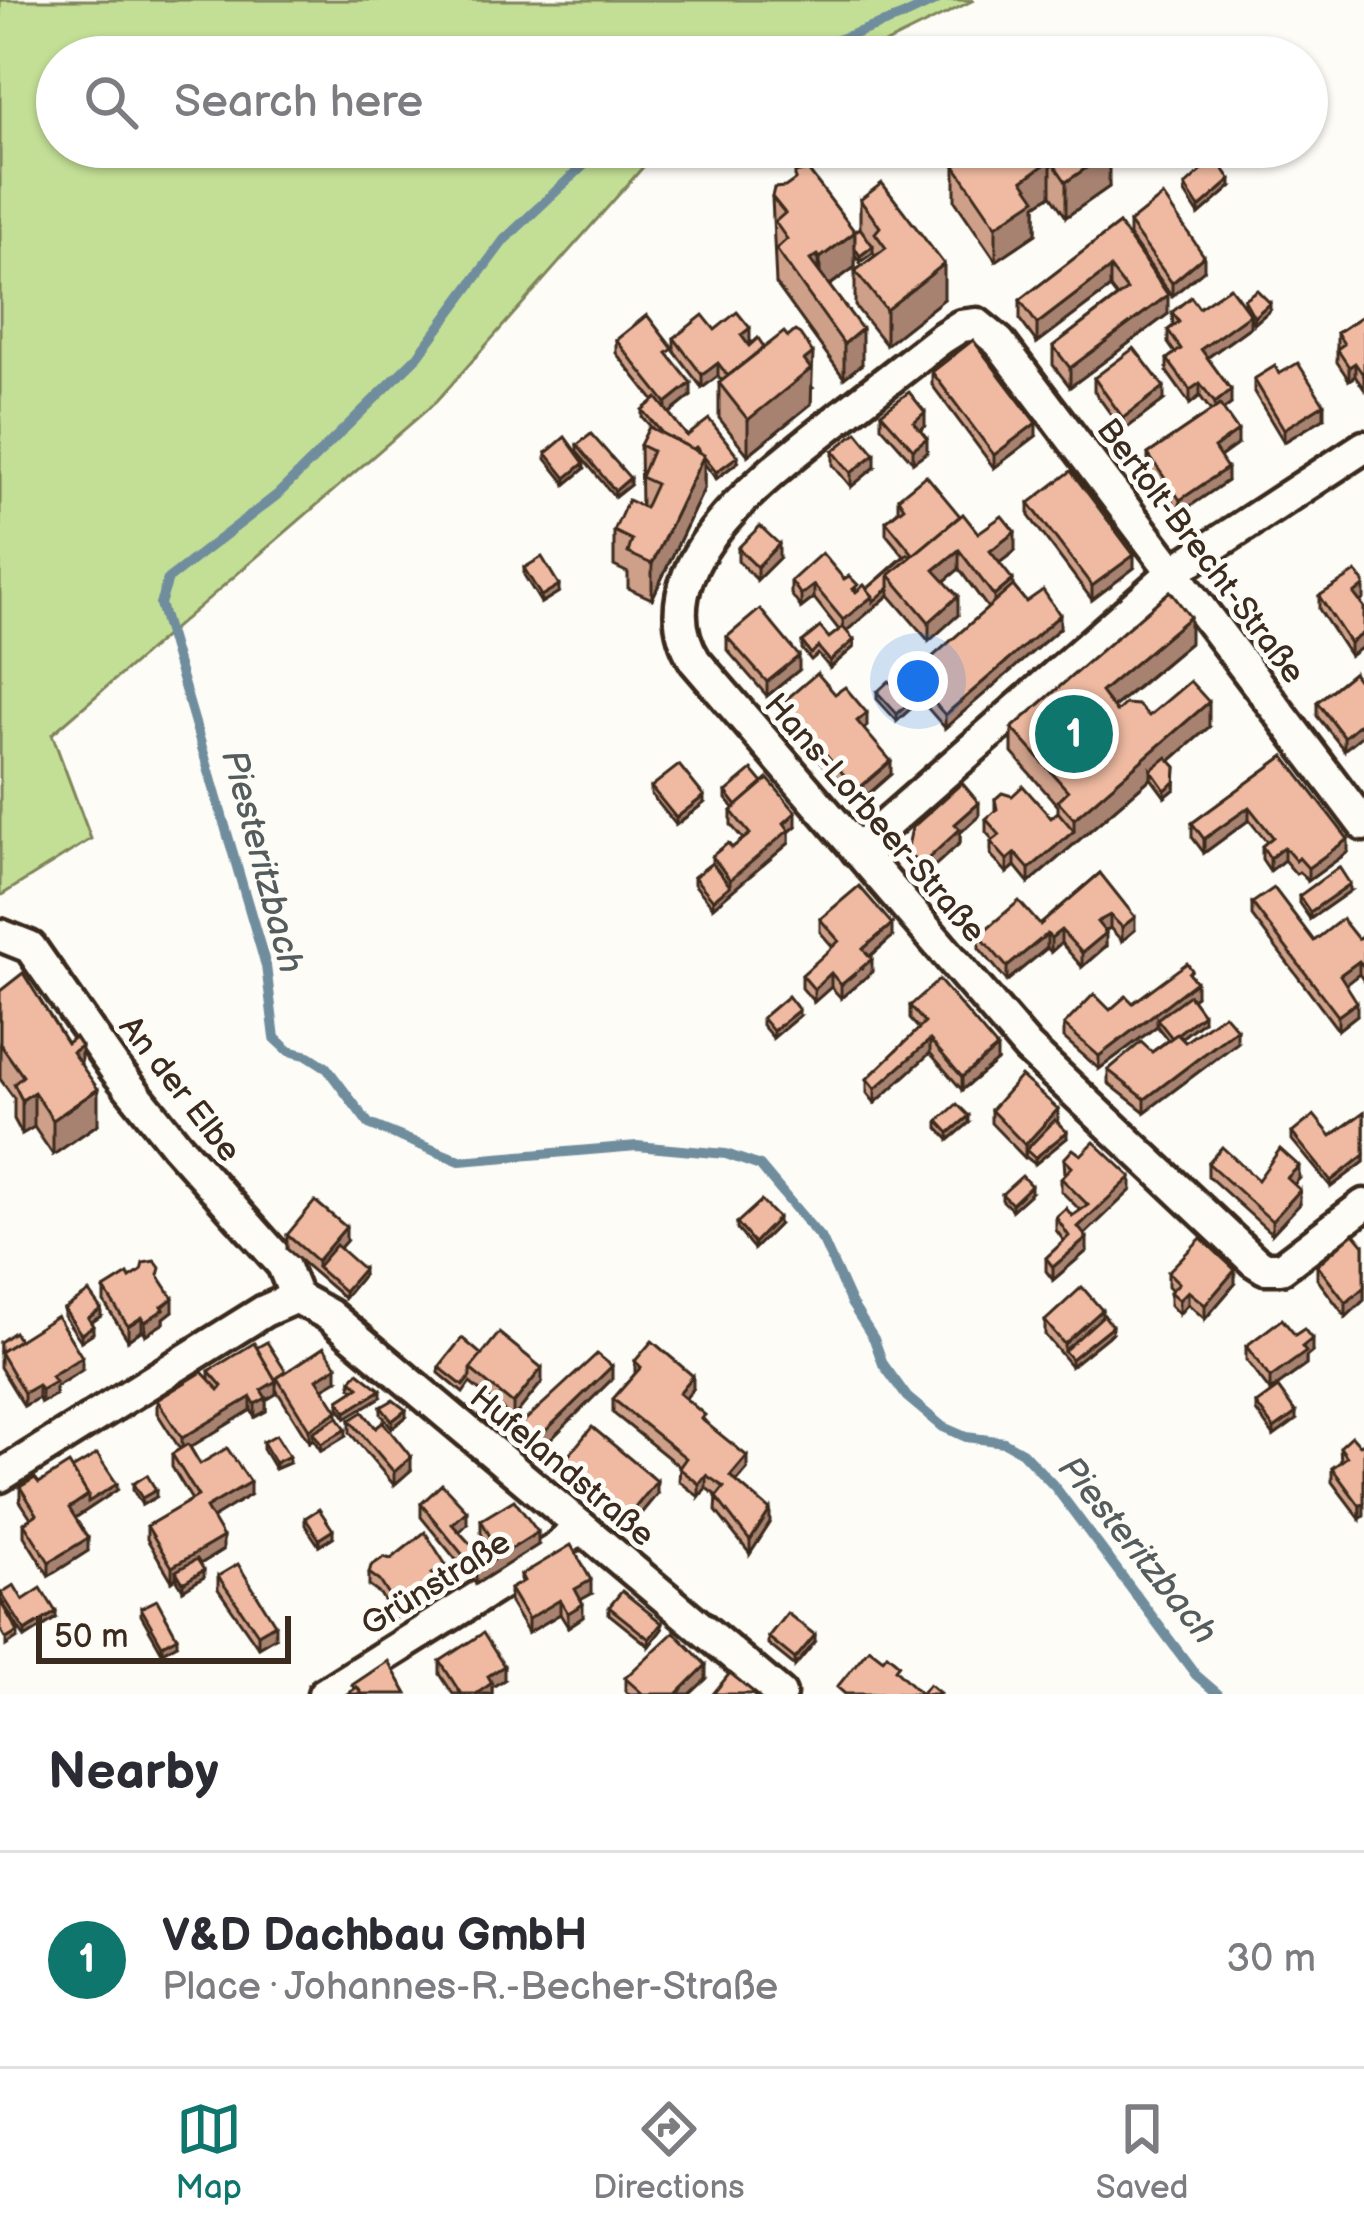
<!DOCTYPE html>
<html lang="en">
<head>
<meta charset="utf-8">
<style>
	:root { --surface:#fff; --page:#f2f2f3; --text:#2b2b33; --muted:#7c7c81; --line:#e1e1e2; --accent:#0f766e }
	body { margin:0; font-family:"Balsamiq Sans",sans-serif; background:var(--page); color:var(--text) }
	.scale { position:absolute; left:36px; bottom:30px; width:255px; box-sizing:border-box; padding-left:12px; border:6px solid #3b2a1e; border-top:0; font-size:33px; line-height:42px; white-space:nowrap; color:#3b2a1e; -webkit-text-stroke:9px #fdfcf7; paint-order:stroke }
	.you { position:absolute; left:918px; top:681px; width:42px; height:42px; margin:-30px; border:9px solid #fff; border-radius:50%; background:#1a73e8; box-shadow:0 0 0 18px #1a73e833 }
	.badge { display:grid; place-items:center; width:78px; height:78px; border-radius:50%; background:var(--accent); color:#fff; font-size:39px; font-weight:700 }
	.pin { position:absolute; translate:-50% -50%; border:6px solid #fff; box-shadow:0 3px 12px #0006 }
	.list { margin:0; padding:0; list-style:none }
	h2 { display:flex; justify-content:space-between; align-items:center; height:156px; margin:0; padding:0 48px; font-size:51px }
	h2 small { font-size:39px; font-weight:400; color:var(--muted) }
	.list li { display:grid; grid-template-columns:78px 1fr auto; gap:36px; align-items:center; box-sizing:border-box; height:216px; padding:0 48px; border-top:3px solid var(--line) }
	.list b { display:block; font-size:45px; white-space:nowrap }
	.list p { margin:0; font-size:39px; white-space:nowrap; color:var(--muted) }
	.list em { font-size:39px; font-style:normal; color:var(--muted) }
	.icon { flex:none; width:66px; height:66px; fill:none; stroke:currentColor; stroke-width:2; stroke-linecap:round; stroke-linejoin:round }
	.map { position:relative; flex:none; width:1364px; height:1694px; overflow:hidden }
	.search { position:absolute; background:var(--surface); box-shadow:0 3px 9px #0004; left:36px; right:36px; top:36px; height:132px; display:flex; align-items:center; gap:30px; box-sizing:border-box; padding:0 42px; border-radius:66px; color:var(--muted); font-size:45px }
	.sheet { height:372px; background:var(--surface) }
	nav { display:flex; justify-content:space-around; align-items:center; box-sizing:border-box; height:168px; border-top:3px solid var(--line); background:var(--surface); font-size:33px; color:var(--muted) }
	nav a { display:grid; justify-items:center; gap:6px }
	nav .on { color:var(--accent) }
	.map>svg:first-child { display:block }
	.green { fill:#c3df96; stroke:#7f845a; stroke-width:3 }
	.lines { fill:none; stroke-linecap:round; stroke-linejoin:round }
	.stream { stroke:#6f8d9d; stroke-width:10 }
	.street-casing { stroke:#3b2a1e; stroke-width:39 }
	.street { stroke:#fdfcf7; stroke-width:30 }
	.wall { fill:#cea08a; stroke:#3b2a1e; stroke-width:3 }
	.shaded-wall { fill:#a78271; stroke:#3b2a1e; stroke-width:3 }
	.building { fill:#efbaa1; stroke:#3b2a1e; stroke-width:3 }
	.labels { text-anchor:middle; stroke-width:10; stroke-linejoin:round; paint-order:stroke }
	.street-label { font-size:33px; fill:#3b2a1e; stroke:#fdfcf7 }
	.water-label { font-size:36px; font-style:italic; fill:#555c5e; stroke:#fdfcf7 }
</style>
</head>
<body>
<div class="map">
<svg width="1364" height="1694" viewBox="0 0 1364 1694">
	<rect width="100%" height="100%" fill="#fdfcf7"/>
	<filter id="ink" filterUnits="userSpaceOnUse"><feTurbulence type="fractalNoise" baseFrequency=".00833" numOctaves="2"/><feDisplacementMap in="SourceGraphic" scale="24" xChannelSelector="R" yChannelSelector="G"/><feConvolveMatrix kernelMatrix="1 2 1 2 8 2 1 2 1" color-interpolation-filters="sRGB"/></filter>
	<g filter="url(#ink)">
		<polygon class="green" points="0,0 974,0 858,57 57,57 57,147 673,147 651,158 436,402 52,734 91,839 0,896"/>
		<g class="lines">
			<g class="stream">
				<polyline points="790,57 901,17 937,0"/>
				<polyline points="603,147 504,240 418,356 277,495 168,579 160,604 266,966 275,1038 289,1051 309,1056 326,1067 369,1124 460,1161 637,1146 726,1154 760,1166 823,1241 851,1303 874,1339 883,1364 907,1397 943,1427 966,1437 1004,1442 1022,1452 1055,1487 1196,1675 1218,1694"/>
			</g>
			<defs>
				<g id="street">
					<path d="M1364,825L999,342L977,324L961,326L942,338C907,365 873,392 838,419C775,469 636,567 695,661L1028,1048L1254,1261L1265,1268H1281L1364,1205"/>
					<polyline points="857,850 1173,572 1364,447"/>
					<polyline points="0,935 30,947 115,1069 176,1145 283,1265 296,1297"/>
					<polyline points="296,1297 329,1315 780,1694"/>
					<polyline points="0,1476 264,1311 296,1297"/>
					<polyline points="324,1694 557,1548 580,1526"/>
				</g>
			</defs>
			<use href="#street" class="street-casing"/>
			<use href="#street" class="street"/>
		</g>
		<g class="wall">
			<polygon points="1105,147 1109,187 1066,217 1051,195 1036,205 1036,234 996,261 955,201 955,166"/>
			<polygon points="1185,186 1231,187 1199,215 1185,193"/>
			<polygon points="772,197 855,232 860,228 860,200 944,299 886,345 855,306 855,271 875,256 873,252 860,262 855,255 855,267 829,286 862,364 844,378 776,284"/>
			<polygon points="1129,223 1204,270 1172,296 1129,236"/>
			<polygon points="1119,224 1168,314 1070,387 1053,365 1053,346 1117,297 1110,288 1037,343 1020,320 1020,300"/>
			<polygon points="1244,299 1270,310 1254,324 1250,316 1250,327 1207,358 1231,404 1223,410 1238,444 1220,457 1227,481 1180,513 1148,467 1148,454 1211,411 1200,396 1190,404 1167,372 1167,359 1175,353 1168,343 1168,330 1173,326 1172,312 1244,306"/>
			<polygon points="1364,315 1364,389 1355,376 1349,380 1337,362 1337,333"/>
			<polygon points="715,330 750,342 747,344 749,346 764,347 813,388 811,389 811,404 748,455 719,418 719,383 722,381 718,376 702,388 674,351 674,338"/>
			<polygon points="616,340 673,361 691,396 669,414 687,436 738,462 716,479 704,463 704,489 652,599 628,588 628,573 614,566 614,531 641,506 640,445 653,429 642,417 642,410 654,401 616,353"/>
			<polygon points="932,372 1036,436 994,468 932,385"/>
			<polygon points="1279,374 1324,418 1284,442 1254,392 1254,379"/>
			<polygon points="1094,378 1164,400 1123,431 1094,391"/>
			<polygon points="881,413 925,426 920,430 927,452 913,462 881,426"/>
			<polygon points="577,445 630,485 615,497 577,452"/>
			<polygon points="833,451 875,467 851,487 833,465"/>
			<polygon points="546,453 584,469 566,484 546,459"/>
			<polygon points="898,498 960,516 978,533 1015,551 999,563 1013,586 1026,602 1060,628 945,728 911,689 911,676 988,608 959,569 944,581 958,615 929,641 889,595 846,631 854,647 830,668 818,654 811,660 802,649 802,642 829,638 839,630 814,598 801,608 791,594 791,581 844,579 858,591 867,589 904,556 886,534 886,521 898,511"/>
			<polygon points="1029,503 1134,568 1092,600 1029,516"/>
			<polygon points="738,548 779,558 757,580 738,561"/>
			<polygon points="524,568 559,592 541,603 524,575"/>
			<polygon points="1319,596 1360,602 1364,607 1364,646 1350,656 1319,609"/>
			<polygon points="727,637 799,670 767,696 727,650"/>
			<polygon points="1190,643 1113,708 1116,712 1209,727 1170,761 1176,767 1175,789 1165,797 1151,778 1029,883 1015,866 1007,873 991,855 991,842 993,840 986,832 986,819 995,811 995,799 1051,818 1058,812 1058,806 1012,753 1012,728"/>
			<polygon points="1353,673 1344,750 1317,716 1317,702"/>
			<polygon points="877,692 909,710 897,721 877,699"/>
			<polygon points="835,694 867,726 863,729 891,774 857,804 782,716 782,703"/>
			<polygon points="1284,756 1348,852 1308,881 1299,872 1296,874 1284,860 1270,871 1262,859 1262,846 1267,842 1249,820 1204,853 1192,837 1192,823"/>
			<polygon points="651,787 704,803 676,825 651,794"/>
			<polygon points="726,792 796,826 789,832 789,843 713,907 694,884 694,877 712,863 712,856 732,848 743,839 731,825 731,811 734,808 726,799"/>
			<polygon points="979,816 960,833 960,843 920,879 907,865 907,851"/>
			<polygon points="1100,873 1135,930 1122,941 1110,928 1105,931 1106,946 1082,967 1061,943 1051,952 1047,948 1007,981 979,948 979,935 1040,925"/>
			<polygon points="1350,891 1310,919 1299,903 1299,896"/>
			<polygon points="1252,903 1314,941 1358,939 1364,934 1364,981 1359,974 1345,984 1357,1015 1338,1030 1252,916"/>
			<polygon points="820,919 892,937 870,957 872,972 841,998 831,987 814,1002 802,988 802,975 833,947 820,932"/>
			<polygon points="1192,977 1196,996 1192,999 1203,1021 1181,1038 1185,1042 1237,1043 1145,1112 1108,1083 1108,1070 1152,1052 1168,1040 1157,1026 1099,1069 1064,1038 1064,1025 1133,1003"/>
			<polygon points="0,991 81,1064 98,1124 53,1155 34,1127 22,1134 14,1119 14,1098 0,1079"/>
			<polygon points="910,1006 997,1061 962,1090 930,1053 875,1103 867,1093 867,1079 919,1029 910,1019"/>
			<polygon points="799,1016 773,1038 762,1025 762,1018"/>
			<polygon points="991,1110 1058,1123 1067,1138 1035,1164 1026,1157 1025,1158 991,1123"/>
			<polygon points="1364,1112 1364,1162 1331,1187 1292,1140 1292,1133 1331,1136"/>
			<polygon points="938,1121 969,1123 949,1140 938,1128"/>
			<polygon points="1064,1159 1131,1190 1084,1235 1087,1251 1053,1280 1046,1271 1046,1258 1064,1241 1056,1230 1056,1217 1072,1216 1080,1210 1061,1191 1061,1178 1065,1174"/>
			<polygon points="1208,1163 1258,1180 1299,1179 1293,1185 1300,1204 1272,1234 1208,1176"/>
			<polygon points="1031,1193 1012,1210 1002,1200 1002,1194"/>
			<polygon points="737,1223 778,1225 754,1249 737,1229"/>
			<polygon points="287,1235 346,1241 340,1248 363,1275 344,1298 287,1249"/>
			<polygon points="1364,1245 1364,1300 1346,1317 1317,1279 1317,1265"/>
			<polygon points="1168,1272 1235,1284 1205,1319 1188,1304 1179,1314 1170,1305 1170,1292 1172,1290 1168,1286"/>
			<polygon points="130,1278 160,1278 173,1311 164,1318 164,1323 145,1335 142,1330 128,1340 104,1302 104,1289"/>
			<polygon points="64,1309 101,1316 91,1323 93,1333 81,1341 64,1316"/>
			<polygon points="1102,1316 1112,1333 1071,1366 1045,1335 1045,1321"/>
			<polygon points="1295,1335 1312,1352 1306,1357 1306,1365 1270,1391 1246,1360 1246,1346"/>
			<polygon points="19,1340 82,1370 55,1387 55,1395 41,1403 38,1398 24,1406 0,1367 0,1342"/>
			<polygon points="256,1348 286,1372 337,1380 323,1388 346,1436 321,1451 313,1439 309,1442 277,1391 276,1394 266,1400 266,1411 255,1417 251,1410 190,1447 200,1464 250,1495 212,1518 223,1550 200,1564 204,1577 183,1590 176,1578 172,1581 147,1539 147,1526 192,1500 172,1467 172,1454 180,1449 157,1413 157,1400 209,1379 209,1371"/>
			<polygon points="482,1355 542,1382 513,1418 470,1383 463,1393 439,1373 439,1367"/>
			<polygon points="635,1361 693,1389 685,1398 747,1469 736,1482 770,1523 750,1554 716,1511 717,1496 706,1488 699,1497 679,1481 680,1467 613,1413 613,1399 635,1374"/>
			<polygon points="612,1379 537,1453 519,1439 519,1426"/>
			<polygon points="351,1380 381,1397 346,1418 339,1407 339,1400 355,1390 351,1387"/>
			<polygon points="1256,1404 1296,1420 1274,1436 1256,1411"/>
			<polygon points="381,1407 406,1417 392,1428 381,1414"/>
			<polygon points="350,1420 411,1470 394,1485 350,1433"/>
			<polygon points="263,1442 289,1463 275,1469 263,1449"/>
			<polygon points="1360,1445 1360,1519 1332,1482 1332,1468 1341,1462 1340,1447"/>
			<polygon points="564,1461 657,1494 629,1528 564,1474"/>
			<polygon points="72,1469 117,1490 75,1518 88,1551 49,1576 24,1536 24,1523 31,1518 20,1501 20,1487 39,1483"/>
			<polygon points="133,1484 156,1497 142,1505 133,1490"/>
			<polygon points="421,1504 467,1524 459,1532 474,1548 485,1541 481,1533 481,1520 538,1545 476,1584 421,1517"/>
			<polygon points="305,1518 333,1537 319,1546 305,1525"/>
			<polygon points="369,1573 446,1578 435,1586 435,1593 430,1596 430,1601 395,1618 380,1594 369,1586"/>
			<polygon points="521,1575 591,1594 581,1599 583,1617 568,1627 560,1614 528,1633 510,1603 510,1589 521,1583"/>
			<polygon points="218,1576 275,1637 258,1647 218,1589"/>
			<polygon points="1,1593 23,1600 56,1618 25,1638 1,1600"/>
			<polygon points="609,1607 662,1629 649,1646 609,1614"/>
			<polygon points="141,1608 177,1644 162,1652 141,1615"/>
			<polygon points="768,1637 815,1642 795,1666 768,1644"/>
			<polygon points="440,1661 504,1680 492,1687 492,1694 453,1694 440,1674"/>
			<polygon points="625,1678 706,1679 690,1694 629,1694 625,1691"/>
		</g>
		<g class="shaded-wall">
			<polygon points="1109,152 1109,187 1066,217 1066,182"/>
			<polygon points="1051,160 1051,195 1036,205 1036,234 996,261 996,226 1023,180"/>
			<polygon points="1231,180 1231,187 1199,215 1199,208"/>
			<polygon points="855,232 855,267 820,292 820,258"/>
			<polygon points="873,246 873,253 860,262 860,256"/>
			<polygon points="818,255 818,290 810,260"/>
			<polygon points="1204,256 1204,270 1172,296 1172,283"/>
			<polygon points="944,264 944,299 886,345 886,310"/>
			<polygon points="1110,268 1110,288 1037,343 1037,324"/>
			<polygon points="1168,295 1168,314 1070,387 1070,368"/>
			<polygon points="1270,303 1270,310 1254,324 1254,317"/>
			<polygon points="1250,314 1250,327 1201,362 1201,349"/>
			<polygon points="750,328 750,342 741,349 741,335"/>
			<polygon points="862,329 862,364 844,378 844,344"/>
			<polygon points="813,353 811,404 748,455 748,420 804,360"/>
			<polygon points="718,363 718,376 702,388 702,375"/>
			<polygon points="1355,363 1355,376 1349,380 1349,367"/>
			<polygon points="691,383 691,396 666,416 666,403"/>
			<polygon points="1200,383 1200,396 1190,404 1190,390"/>
			<polygon points="1164,387 1164,400 1123,431 1123,418"/>
			<polygon points="1231,390 1231,404 1215,416 1215,403"/>
			<polygon points="1324,404 1324,418 1284,442 1284,429"/>
			<polygon points="925,412 925,426 914,435 914,422"/>
			<polygon points="1036,423 1036,436 994,468 994,455"/>
			<polygon points="1238,431 1238,444 1214,461 1214,448"/>
			<polygon points="927,438 927,452 913,462 913,449"/>
			<polygon points="875,454 875,467 851,487 851,473"/>
			<polygon points="704,455 704,489 652,599 652,564"/>
			<polygon points="738,456 738,462 716,479 716,472"/>
			<polygon points="584,463 584,469 566,484 566,478"/>
			<polygon points="1227,468 1227,481 1180,513 1180,500"/>
			<polygon points="630,478 630,485 615,497 615,491"/>
			<polygon points="1015,532 1015,551 990,570 990,551"/>
			<polygon points="779,544 779,558 757,580 757,567"/>
			<polygon points="959,550 959,569 934,590 934,570"/>
			<polygon points="1134,555 1134,568 1092,600 1092,586"/>
			<polygon points="1013,580 1013,600 994,616 994,596"/>
			<polygon points="559,585 559,592 541,603 541,596"/>
			<polygon points="814,585 814,598 801,608 801,595"/>
			<polygon points="1364,586 1364,599 1354,607 1354,594"/>
			<polygon points="889,588 889,595 843,634 843,620 873,596"/>
			<polygon points="958,596 958,615 929,641 929,622"/>
			<polygon points="1060,615 1060,628 945,728 945,715"/>
			<polygon points="1190,617 1190,643 1101,717 1101,692"/>
			<polygon points="1364,633 1364,646 1350,656 1350,643"/>
			<polygon points="854,640 854,647 830,668 830,661"/>
			<polygon points="799,656 799,670 767,696 767,682"/>
			<polygon points="1209,702 1209,727 1154,775 1151,770 1151,778 1029,883 1029,869 1074,831 1074,819"/>
			<polygon points="909,703 909,710 897,721 897,714"/>
			<polygon points="867,713 867,726 857,735 857,721"/>
			<polygon points="1364,720 1364,734 1344,750 1344,737"/>
			<polygon points="891,761 891,774 857,804 857,790"/>
			<polygon points="1175,782 1175,789 1165,797 1165,790"/>
			<polygon points="704,796 704,803 676,825 676,818"/>
			<polygon points="979,803 979,816 960,833 960,843 920,879 920,866 955,824"/>
			<polygon points="1249,807 1249,820 1204,853 1204,839"/>
			<polygon points="796,812 796,826 789,832 789,843 713,907 713,900 730,886 730,880"/>
			<polygon points="1348,839 1348,852 1308,881 1308,868"/>
			<polygon points="1284,847 1284,860 1270,871 1270,858"/>
			<polygon points="1015,853 1015,866 1007,873 1007,860"/>
			<polygon points="1350,884 1350,891 1310,919 1310,912"/>
			<polygon points="1110,915 1110,928 1097,935 1097,922"/>
			<polygon points="1135,917 1135,930 1122,941 1122,927"/>
			<polygon points="892,924 892,937 863,962 863,949"/>
			<polygon points="1061,930 1061,943 1051,952 1051,938"/>
			<polygon points="1106,933 1106,946 1082,967 1082,953"/>
			<polygon points="1047,934 1047,948 1007,981 1007,967"/>
			<polygon points="872,959 872,972 841,998 841,985"/>
			<polygon points="1359,961 1359,974 1340,989 1340,975"/>
			<polygon points="831,973 831,987 814,1002 814,989"/>
			<polygon points="1196,982 1196,996 1160,1023 1157,1019 1157,1026 1099,1069 1099,1056"/>
			<polygon points="1357,1002 1357,1015 1338,1030 1338,1016"/>
			<polygon points="799,1010 799,1016 773,1038 773,1031"/>
			<polygon points="1203,1014 1203,1021 1172,1045 1172,1038"/>
			<polygon points="1237,1029 1237,1043 1145,1112 1145,1099"/>
			<polygon points="930,1040 930,1053 875,1103 875,1089"/>
			<polygon points="81,1046 81,1081 72,1052"/>
			<polygon points="997,1048 997,1061 962,1090 962,1077"/>
			<polygon points="98,1089 98,1124 53,1155 53,1120"/>
			<polygon points="34,1092 34,1127 22,1134 22,1100"/>
			<polygon points="1058,1109 1058,1123 1026,1150 1025,1158 1025,1145"/>
			<polygon points="969,1116 969,1123 949,1140 949,1133"/>
			<polygon points="1067,1132 1067,1138 1035,1164 1035,1158"/>
			<polygon points="1364,1155 1364,1162 1331,1187 1331,1181"/>
			<polygon points="1299,1166 1299,1179 1287,1192 1287,1178"/>
			<polygon points="1131,1177 1131,1190 1078,1241 1078,1227"/>
			<polygon points="1031,1186 1031,1193 1012,1210 1012,1204"/>
			<polygon points="1300,1190 1300,1204 1272,1234 1272,1221"/>
			<polygon points="778,1218 778,1225 754,1249 754,1243"/>
			<polygon points="346,1227 346,1241 320,1270 317,1267 317,1261"/>
			<polygon points="1087,1238 1087,1251 1053,1280 1053,1267"/>
			<polygon points="363,1269 363,1275 344,1298 344,1291"/>
			<polygon points="1235,1270 1235,1284 1205,1319 1205,1305"/>
			<polygon points="1364,1287 1364,1300 1346,1317 1346,1303"/>
			<polygon points="1188,1291 1188,1304 1179,1314 1179,1300"/>
			<polygon points="173,1298 173,1311 164,1318 164,1323 145,1335 145,1322"/>
			<polygon points="101,1309 101,1316 88,1324 88,1318"/>
			<polygon points="1102,1310 1102,1323 1064,1351 1064,1344"/>
			<polygon points="142,1317 142,1330 128,1340 128,1326"/>
			<polygon points="93,1326 93,1333 81,1341 81,1334"/>
			<polygon points="1112,1326 1112,1333 1071,1366 1071,1359"/>
			<polygon points="1312,1339 1312,1352 1306,1357 1306,1365 1270,1391 1270,1378"/>
			<polygon points="82,1357 82,1370 55,1387 55,1395 41,1403 41,1390 51,1376"/>
			<polygon points="337,1366 337,1380 317,1392 317,1379"/>
			<polygon points="612,1366 612,1379 537,1453 537,1439"/>
			<polygon points="542,1368 542,1382 513,1418 513,1404"/>
			<polygon points="693,1376 693,1389 679,1407 679,1393"/>
			<polygon points="276,1381 276,1394 266,1400 266,1411 255,1417 255,1404 261,1390"/>
			<polygon points="38,1385 38,1398 24,1406 24,1393"/>
			<polygon points="381,1390 381,1397 346,1418 346,1412"/>
			<polygon points="251,1397 251,1410 182,1452 182,1438"/>
			<polygon points="406,1410 406,1417 392,1428 392,1421"/>
			<polygon points="338,1411 338,1424 313,1432 313,1439 309,1442 309,1429"/>
			<polygon points="1296,1413 1296,1420 1274,1436 1274,1429"/>
			<polygon points="346,1429 346,1436 321,1451 321,1444"/>
			<polygon points="289,1456 289,1463 275,1469 275,1463"/>
			<polygon points="747,1456 747,1469 730,1489 730,1476"/>
			<polygon points="411,1457 411,1470 394,1485 394,1472"/>
			<polygon points="706,1475 706,1488 699,1497 699,1484"/>
			<polygon points="657,1481 657,1494 629,1528 629,1515"/>
			<polygon points="250,1482 250,1495 206,1522 206,1508"/>
			<polygon points="117,1484 117,1490 69,1522 69,1508 88,1495"/>
			<polygon points="156,1490 156,1497 142,1505 142,1498"/>
			<polygon points="1364,1503 1364,1516 1360,1519 1360,1506"/>
			<polygon points="770,1510 770,1523 750,1554 750,1541"/>
			<polygon points="467,1511 467,1524 452,1538 452,1524"/>
			<polygon points="333,1530 333,1537 319,1546 319,1539"/>
			<polygon points="538,1532 538,1545 476,1584 476,1571"/>
			<polygon points="223,1537 223,1550 179,1577 176,1571 176,1578 172,1581 172,1567"/>
			<polygon points="88,1538 88,1551 49,1576 49,1562"/>
			<polygon points="446,1565 446,1578 435,1586 435,1593 430,1596 430,1601 395,1618 395,1605 427,1584 432,1574"/>
			<polygon points="204,1570 204,1577 183,1590 183,1583"/>
			<polygon points="591,1580 591,1594 575,1603 575,1589"/>
			<polygon points="560,1600 560,1614 528,1633 528,1619"/>
			<polygon points="583,1604 583,1617 568,1627 568,1613"/>
			<polygon points="56,1612 56,1618 25,1638 25,1631"/>
			<polygon points="662,1623 662,1629 649,1646 649,1639"/>
			<polygon points="275,1624 275,1637 258,1647 258,1634"/>
			<polygon points="18,1632 18,1638 6,1646 6,1639"/>
			<polygon points="815,1635 815,1642 795,1666 795,1659"/>
			<polygon points="177,1637 177,1644 162,1652 162,1645"/>
			<polygon points="706,1665 706,1679 690,1694 677,1694"/>
			<polygon points="504,1666 504,1680 492,1687 492,1694 476,1694 488,1676"/>
		</g>
		<g class="building">
			<polygon points="982,147 1105,147 1109,152 1066,182 1051,160 1023,180 1036,199 996,226 955,166"/>
			<polygon points="1216,158 1231,180 1199,208 1185,186"/>
			<polygon points="808,170 855,232 820,258 818,255 810,260 862,329 844,344 776,249 787,239 775,222 785,213 772,197 774,188 785,187 795,180 795,173"/>
			<polygon points="882,183 944,264 886,310 855,271 886,248 875,233 880,227 860,200"/>
			<polygon points="1163,196 1204,256 1172,283 1129,223"/>
			<polygon points="1119,224 1168,295 1070,368 1053,346 1127,290 1110,268 1037,324 1020,300"/>
			<polygon points="860,228 873,246 860,256 855,248 855,232 853,233"/>
			<polygon points="1230,287 1250,314 1201,349 1231,390 1215,403 1200,383 1190,390 1167,359 1181,349 1168,330 1179,322 1172,312 1191,297 1199,308"/>
			<polygon points="1257,290 1270,303 1254,317 1244,299"/>
			<polygon points="737,312 750,328 741,335 749,346 758,338 764,347 728,376 718,363 702,375 674,338 703,315 715,330"/>
			<polygon points="647,315 673,349 667,353 691,383 666,403 616,340"/>
			<polygon points="1364,315 1364,376 1355,363 1349,367 1337,349 1344,344 1337,333"/>
			<polygon points="795,331 800,334 813,353 804,360 811,369 748,420 719,383 784,332 788,337"/>
			<polygon points="973,340 1036,423 994,455 932,372"/>
			<polygon points="1134,348 1164,387 1123,418 1094,378"/>
			<polygon points="1298,363 1324,404 1284,429 1254,379 1275,366 1279,374"/>
			<polygon points="909,392 925,412 914,422 927,438 913,449 881,413"/>
			<polygon points="657,398 687,436 709,419 738,456 716,472 696,447 693,449 663,434 642,410"/>
			<polygon points="1220,405 1238,431 1214,448 1227,468 1180,500 1148,454"/>
			<polygon points="649,427 704,455 652,564 628,553 632,540 614,531 628,500 645,508 656,484 641,477 652,451 640,445"/>
			<polygon points="857,432 875,454 851,473 833,451"/>
			<polygon points="591,434 630,478 615,491 577,445"/>
			<polygon points="565,437 584,463 566,478 546,453"/>
			<polygon points="1071,471 1134,555 1092,586 1029,503"/>
			<polygon points="926,475 960,516 914,555 886,521 904,507 898,498"/>
			<polygon points="963,514 978,533 1002,516 1015,532 990,551 1013,580 994,596 959,550 934,570 958,596 929,622 889,575"/>
			<polygon points="760,526 779,544 757,567 738,548"/>
			<polygon points="822,553 844,579 849,576 858,585 853,589 856,592 864,585 873,596 843,620 814,585 801,595 791,581"/>
			<polygon points="908,554 911,557 889,575 889,588 873,602 873,596 867,589"/>
			<polygon points="542,557 559,585 541,596 524,568"/>
			<polygon points="1356,572 1364,582 1364,586 1354,594 1364,607 1364,633 1350,643 1319,596"/>
			<polygon points="1013,586 1026,602 1043,590 1060,615 945,715 911,676"/>
			<polygon points="1170,591 1190,617 1101,692 1116,712 1125,704 1138,705 1149,716 1190,681 1209,702 1074,819 1058,801 1068,791 1012,728"/>
			<polygon points="760,609 799,656 767,682 727,637"/>
			<polygon points="820,627 829,638 843,627 854,640 830,661 818,647 811,654 802,642"/>
			<polygon points="817,673 835,694 845,687 867,713 857,721 891,761 857,790 782,703"/>
			<polygon points="1353,673 1364,688 1364,720 1344,737 1317,702"/>
			<polygon points="889,681 909,703 897,714 877,692"/>
			<polygon points="1284,756 1348,839 1308,868 1299,858 1296,861 1284,847 1270,858 1262,846 1273,837 1249,807 1204,839 1192,823"/>
			<polygon points="1167,757 1176,767 1175,782 1165,790 1151,770"/>
			<polygon points="679,765 704,796 676,818 651,787"/>
			<polygon points="752,770 763,783 737,806 726,792"/>
			<polygon points="768,779 796,812 784,823 789,830 730,880 712,856 728,843 732,848 750,834 731,811"/>
			<polygon points="962,783 979,803 955,824 960,829 920,866 907,851 912,828"/>
			<polygon points="1023,786 1051,818 1058,812 1074,831 1029,869 1015,853 1007,860 991,842 1000,835 986,819 997,809 995,799 1002,793 1012,796"/>
			<polygon points="712,863 730,886 713,900 694,877"/>
			<polygon points="1339,867 1350,884 1310,912 1299,896"/>
			<polygon points="1100,873 1135,917 1122,927 1110,915 1097,922 1106,933 1082,953 1061,930 1051,938 1047,934 1007,967 979,935 1019,901 1040,925"/>
			<polygon points="859,886 892,924 863,949 872,959 841,985 831,973 814,989 802,975 839,941 820,919"/>
			<polygon points="1274,888 1314,941 1342,919 1358,939 1364,934 1364,967 1359,961 1340,975 1357,1002 1338,1016 1252,903"/>
			<polygon points="1187,963 1192,970 1189,973 1196,982 1099,1056 1064,1025 1094,994 1110,1010 1126,996 1133,1003"/>
			<polygon points="23,973 67,1043 75,1037 81,1046 72,1052 98,1089 53,1120 34,1092 22,1100 14,1084 23,1076 0,1044 0,991"/>
			<polygon points="939,980 997,1048 962,1077 930,1040 875,1089 867,1079 925,1023 910,1006"/>
			<polygon points="1189,995 1203,1014 1172,1038 1157,1019"/>
			<polygon points="788,996 799,1010 773,1031 762,1018"/>
			<polygon points="1224,1014 1237,1029 1145,1099 1108,1070 1141,1042 1152,1052 1177,1034 1185,1042"/>
			<polygon points="1021,1076 1058,1109 1025,1145 991,1110"/>
			<polygon points="957,1104 969,1116 949,1133 938,1121"/>
			<polygon points="1364,1112 1364,1155 1331,1181 1292,1133 1314,1115 1331,1136"/>
			<polygon points="1055,1120 1067,1132 1035,1158 1026,1150"/>
			<polygon points="1094,1142 1131,1177 1078,1227 1087,1238 1053,1267 1046,1258 1069,1236 1056,1217 1066,1208 1072,1216 1088,1205 1061,1178 1072,1167 1064,1159 1073,1149 1081,1155"/>
			<polygon points="1222,1147 1258,1180 1280,1149 1299,1166 1287,1178 1300,1190 1272,1221 1208,1163"/>
			<polygon points="1022,1176 1031,1186 1012,1204 1002,1194"/>
			<polygon points="315,1201 346,1227 317,1261 287,1235"/>
			<polygon points="761,1201 778,1218 754,1243 737,1223"/>
			<polygon points="1354,1233 1364,1245 1364,1287 1346,1303 1317,1265"/>
			<polygon points="1201,1238 1235,1270 1205,1305 1188,1291 1179,1300 1170,1292 1179,1283 1168,1272"/>
			<polygon points="336,1245 363,1269 344,1291 317,1267"/>
			<polygon points="155,1261 160,1268 158,1275 173,1298 162,1306 164,1309 145,1322 142,1317 128,1326 104,1289 128,1274 130,1278 141,1271 143,1263"/>
			<polygon points="1082,1287 1102,1310 1064,1344 1045,1321"/>
			<polygon points="89,1292 101,1309 88,1318 93,1326 81,1334 64,1309"/>
			<polygon points="1104,1315 1112,1326 1071,1359 1064,1351"/>
			<polygon points="57,1316 82,1357 51,1376 55,1382 41,1390 38,1385 24,1393 0,1352"/>
			<polygon points="1282,1319 1295,1335 1304,1329 1312,1339 1302,1347 1306,1352 1270,1378 1246,1346"/>
			<polygon points="14,1332 19,1340 0,1352 0,1342"/>
			<polygon points="499,1333 542,1368 513,1404 470,1369"/>
			<polygon points="462,1338 482,1355 470,1369 470,1377 463,1386 439,1367"/>
			<polygon points="652,1341 693,1376 679,1393 705,1415 701,1419 747,1456 730,1476 770,1510 750,1541 716,1497 724,1487 706,1475 699,1484 679,1468 686,1458 613,1399 641,1367 635,1361"/>
			<polygon points="267,1342 286,1372 277,1378 276,1385 276,1381 256,1348"/>
			<polygon points="254,1343 276,1381 261,1390 266,1398 255,1404 251,1397 182,1438 157,1400 202,1372 219,1390 222,1386 209,1371"/>
			<polygon points="324,1347 337,1366 317,1379 338,1411 309,1429 277,1378"/>
			<polygon points="597,1354 612,1366 537,1439 519,1426"/>
			<polygon points="358,1372 381,1390 346,1412 339,1400 359,1387 351,1380"/>
			<polygon points="1278,1388 1296,1413 1274,1429 1256,1404"/>
			<polygon points="393,1400 406,1410 392,1421 381,1407"/>
			<polygon points="363,1412 376,1428 383,1422 411,1457 394,1472 350,1420"/>
			<polygon points="338,1417 346,1429 321,1444 313,1432"/>
			<polygon points="592,1427 657,1481 629,1515 564,1461"/>
			<polygon points="276,1435 289,1456 275,1463 263,1442"/>
			<polygon points="1352,1436 1360,1445 1364,1443 1364,1503 1360,1506 1332,1468 1347,1457 1340,1447"/>
			<polygon points="188,1444 200,1464 227,1448 250,1482 206,1508 223,1537 172,1567 147,1526 198,1496 172,1454"/>
			<polygon points="97,1454 117,1484 88,1502 88,1495 72,1469"/>
			<polygon points="69,1464 88,1495 69,1508 88,1538 49,1562 24,1523 37,1514 20,1487 35,1478 39,1483"/>
			<polygon points="147,1475 156,1490 142,1498 133,1484"/>
			<polygon points="442,1484 467,1511 452,1524 474,1548 491,1538 481,1520 514,1500 538,1532 476,1571 421,1504"/>
			<polygon points="319,1509 333,1530 319,1539 305,1518"/>
			<polygon points="425,1532 446,1565 432,1574 435,1579 427,1584 430,1588 395,1605 380,1581 369,1573 371,1566 384,1557 391,1559"/>
			<polygon points="571,1545 591,1580 575,1589 583,1604 568,1613 560,1600 528,1619 510,1589 524,1581 521,1575"/>
			<polygon points="197,1559 204,1570 183,1583 176,1571"/>
			<polygon points="238,1564 275,1624 258,1634 218,1576"/>
			<polygon points="14,1585 23,1600 41,1588 56,1612 25,1631 1,1593"/>
			<polygon points="622,1591 662,1623 649,1639 609,1607"/>
			<polygon points="157,1600 177,1637 162,1645 141,1608"/>
			<polygon points="0,1601 18,1632 6,1639 0,1629"/>
			<polygon points="787,1613 815,1635 795,1659 768,1637"/>
			<polygon points="674,1632 706,1665 677,1694 643,1694 625,1678"/>
			<polygon points="483,1633 504,1666 488,1676 492,1683 476,1694 461,1694 440,1661"/>
			<polygon points="869,1648 883,1659 887,1654 899,1664 895,1669 921,1694 929,1684 940,1693 939,1694 845,1694 837,1687"/>
			<polygon points="388,1661 407,1694 362,1694 357,1687 355,1689 352,1685"/>
			<polygon points="730,1673 756,1694 713,1694"/>
			<polygon points="357,1687 362,1694 347,1694"/>
		</g>
	</g>
	<g class="labels">
		<g class="street-label">
			<text transform="translate(1202 550) rotate(53)" y="12">Bertolt-Brecht-Straße</text>
			<text transform="translate(876 817) rotate(49)" y="12">Hans-Lorbeer-Straße</text>
			<text transform="translate(181 1088) rotate(52)" y="12">An der Elbe</text>
			<text transform="translate(563 1465) rotate(40)" y="12">Hufelandstraße</text>
			<text transform="translate(435 1582) rotate(-32)" y="12">Grünstraße</text>
		</g>
		<g class="water-label">
			<text transform="translate(264 861) rotate(75)" y="13">Piesteritzbach</text>
			<text transform="translate(1139 1549) rotate(51)" y="13">Piesteritzbach</text>
		</g>
	</g>
</svg>
<div class="scale">50 m</div>
<div class="you"></div>
<div class="pin badge" style="left:1074px;top:734px">1</div>
<div class="search"><svg class="icon" aria-label="search" viewBox="0 0 24 24"><circle cx="10" cy="10" r="6"/><path d="M15 15l6 6"/></svg>Search here</div>
</div>
<section class="sheet">
<h2>Nearby<small></small></h2>
<ul class="list">
<li><span class="badge">1</span><div><b>V&amp;D Dachbau GmbH</b><p>Place · Johannes-R.-Becher-Straße</p></div><em>30 m</em></li>
</ul>
</section>
<nav>
<a class="on"><svg class="icon" aria-label="map" viewBox="0 0 24 24"><path d="M3 6l6-2 6 2 6-2v14l-6 2-6-2-6 2zM9 4v14M15 6v14"/></svg>Map</a>
<a><svg class="icon" aria-label="directions" viewBox="0 0 24 24"><path d="M12 3l9 9-9 9-9-9zM9 14v-3h6M13 9l2 2-2 2"/></svg>Directions</a>
<a><svg class="icon" aria-label="saved" viewBox="0 0 24 24"><path d="M7 4h10v16l-5-4-5 4z"/></svg>Saved</a>
</nav>
</body>
</html>
